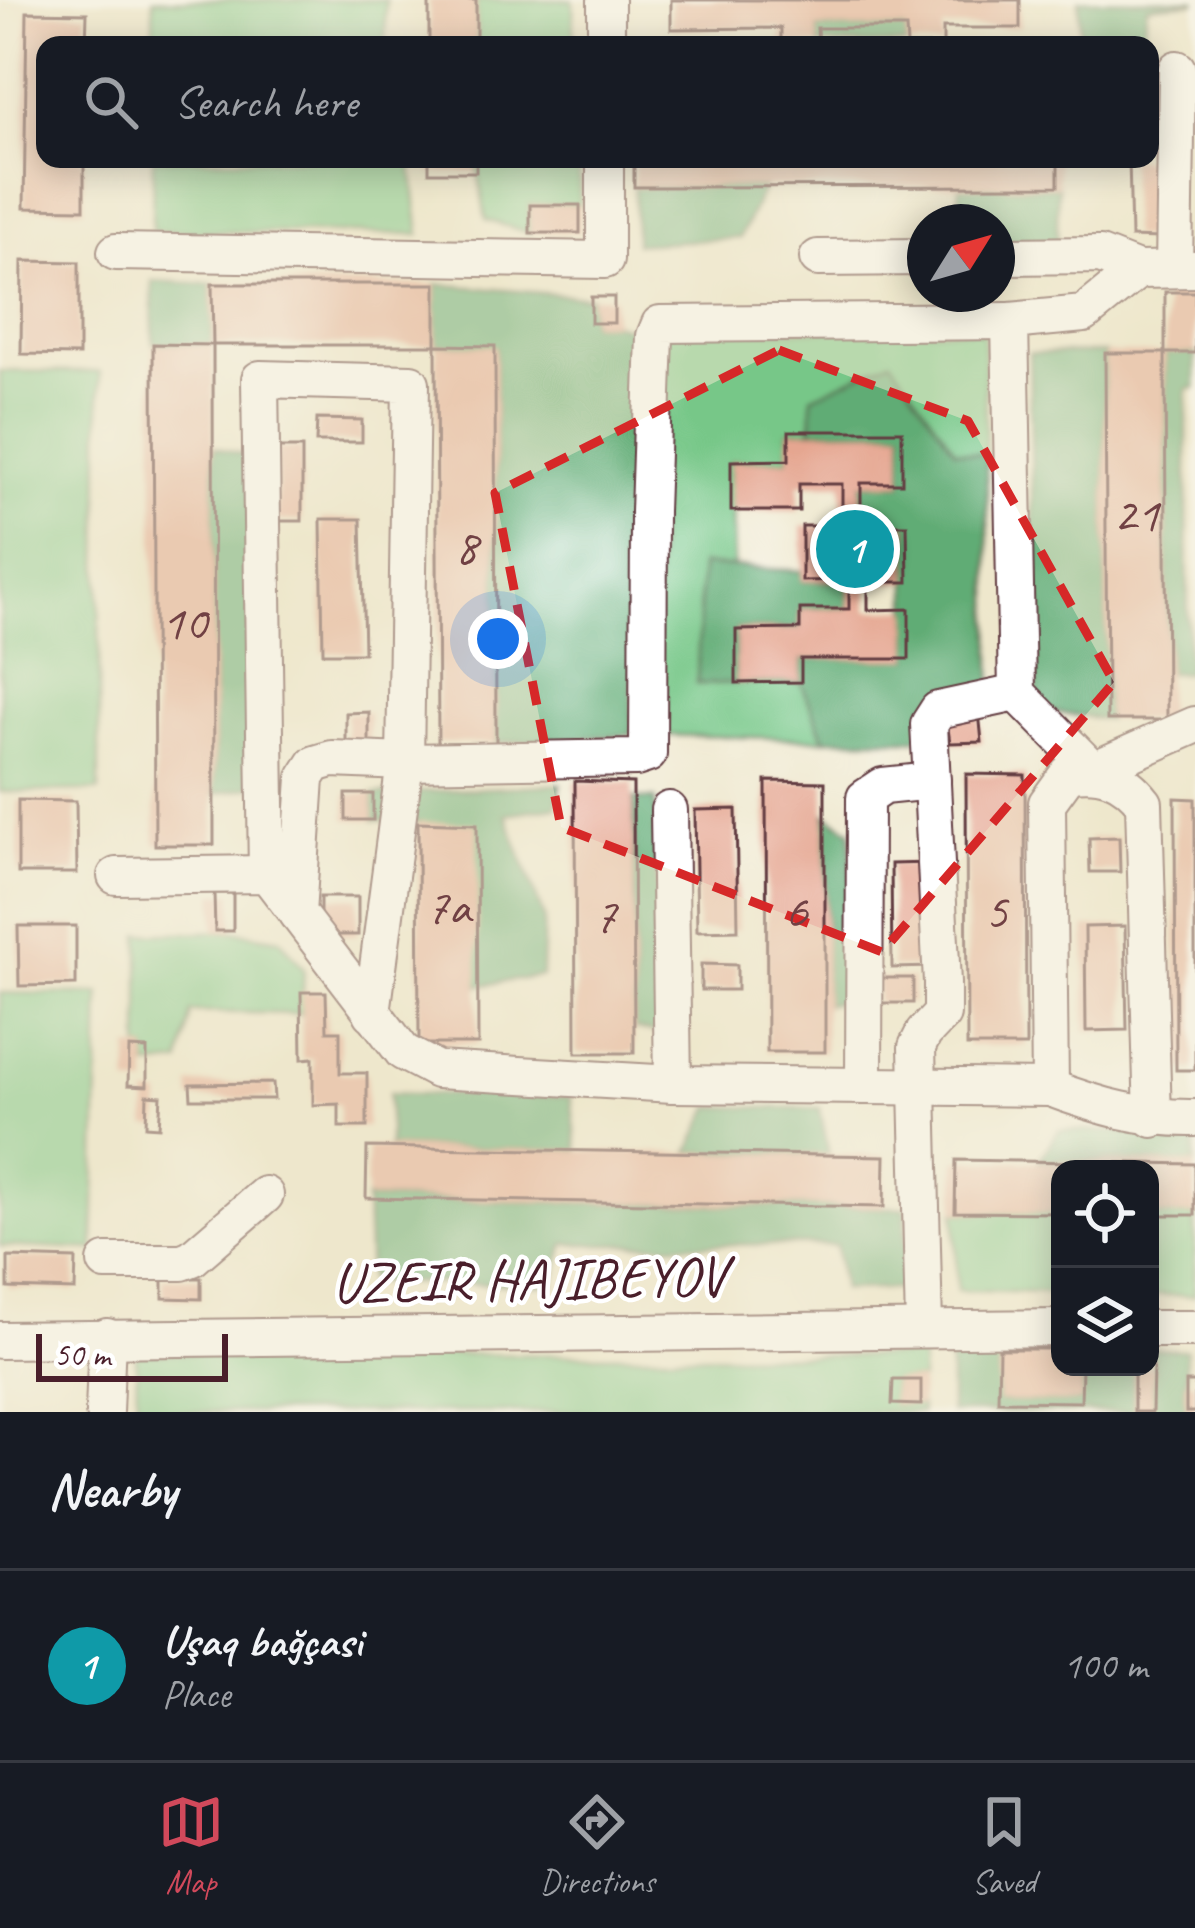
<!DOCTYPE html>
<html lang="en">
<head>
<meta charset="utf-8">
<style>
	:root { --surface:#171b24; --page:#242831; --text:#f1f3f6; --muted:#9ea1a6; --line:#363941; --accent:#d1495b }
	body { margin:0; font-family:Caveat,sans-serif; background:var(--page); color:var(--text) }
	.controls { position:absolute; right:36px; bottom:36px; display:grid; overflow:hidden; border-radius:24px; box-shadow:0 6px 30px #0003 }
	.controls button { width:108px; height:108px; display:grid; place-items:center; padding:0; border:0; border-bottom:3px solid var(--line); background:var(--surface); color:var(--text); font:60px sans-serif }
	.compass { position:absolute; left:907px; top:204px; width:108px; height:108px; border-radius:50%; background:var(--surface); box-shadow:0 6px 30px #0003; rotate:53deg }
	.scale { position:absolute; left:36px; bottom:30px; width:192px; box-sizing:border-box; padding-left:12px; border:6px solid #4a1f2b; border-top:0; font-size:33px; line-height:42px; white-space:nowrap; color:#4a1f2b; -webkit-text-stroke:9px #fff; paint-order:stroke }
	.you { position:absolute; left:498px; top:639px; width:42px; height:42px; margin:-30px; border:9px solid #fff; border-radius:50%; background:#1a73e8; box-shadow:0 0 0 18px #1a73e833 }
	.badge { display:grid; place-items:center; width:78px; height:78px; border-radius:50%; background:var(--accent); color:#fff; font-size:39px; font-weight:700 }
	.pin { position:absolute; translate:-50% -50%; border:6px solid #fff; box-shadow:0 3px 12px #0006 }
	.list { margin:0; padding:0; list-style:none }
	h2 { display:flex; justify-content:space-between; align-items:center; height:156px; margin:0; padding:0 48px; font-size:51px }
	h2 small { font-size:39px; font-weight:400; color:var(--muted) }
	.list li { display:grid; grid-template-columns:78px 1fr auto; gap:36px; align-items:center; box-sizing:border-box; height:192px; padding:0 48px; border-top:3px solid var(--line) }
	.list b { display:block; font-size:45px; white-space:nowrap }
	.list p { margin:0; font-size:39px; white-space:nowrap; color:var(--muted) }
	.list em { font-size:39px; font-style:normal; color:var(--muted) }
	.icon { flex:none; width:66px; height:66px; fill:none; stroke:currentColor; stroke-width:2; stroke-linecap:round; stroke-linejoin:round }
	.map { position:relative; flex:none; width:1195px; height:1412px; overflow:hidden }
	.search { position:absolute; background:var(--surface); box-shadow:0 6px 30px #0003; left:36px; right:36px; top:36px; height:132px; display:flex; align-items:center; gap:30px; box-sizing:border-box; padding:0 42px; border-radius:24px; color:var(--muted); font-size:45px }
	.sheet { height:348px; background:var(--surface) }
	nav { display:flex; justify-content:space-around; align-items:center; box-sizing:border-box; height:168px; border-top:3px solid var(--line); background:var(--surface); font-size:33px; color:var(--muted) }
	nav a { display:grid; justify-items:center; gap:6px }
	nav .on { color:var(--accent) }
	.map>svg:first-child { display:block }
	.green { fill:#77c788; stroke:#60735a; stroke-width:3 }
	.forest { fill:#61ac74; stroke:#566650; stroke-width:3 }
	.building { fill:#e5a690 }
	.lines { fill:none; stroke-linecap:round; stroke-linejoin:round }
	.minor-casing { stroke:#633d43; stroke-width:40 }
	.minor { stroke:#fff; stroke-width:36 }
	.marked { fill:none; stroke:#d62828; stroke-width:9; stroke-dasharray:24 15; stroke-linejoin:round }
	.labels { text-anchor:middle; stroke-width:9; stroke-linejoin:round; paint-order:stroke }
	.number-label { font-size:51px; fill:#714144 }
	.street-label { font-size:57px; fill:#4a1f2b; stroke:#fff }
</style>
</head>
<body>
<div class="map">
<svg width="1195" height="1412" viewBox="0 0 1195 1412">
	<rect width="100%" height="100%" fill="#fff"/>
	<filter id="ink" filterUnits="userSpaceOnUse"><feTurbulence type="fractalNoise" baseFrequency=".00833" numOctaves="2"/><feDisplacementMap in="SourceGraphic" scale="24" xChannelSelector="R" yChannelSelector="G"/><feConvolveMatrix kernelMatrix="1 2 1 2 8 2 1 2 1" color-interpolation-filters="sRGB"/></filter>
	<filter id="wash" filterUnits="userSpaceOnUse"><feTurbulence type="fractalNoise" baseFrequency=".004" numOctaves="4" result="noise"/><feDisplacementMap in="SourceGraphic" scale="48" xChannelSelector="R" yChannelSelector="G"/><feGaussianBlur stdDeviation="2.7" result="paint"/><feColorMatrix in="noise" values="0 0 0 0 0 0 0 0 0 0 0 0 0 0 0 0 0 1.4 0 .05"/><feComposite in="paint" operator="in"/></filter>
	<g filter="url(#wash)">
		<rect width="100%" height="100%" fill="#eee7cc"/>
		<g class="green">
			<polygon points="153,0 386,0 385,45 153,45"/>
			<polygon points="476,0 573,0 574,45 476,45"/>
			<polygon points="153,159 411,159 420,234 152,231"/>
			<polygon points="476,159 578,159 580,205 530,205 530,233 486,220"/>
			<polygon points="661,330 984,330 986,455 955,450 813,397 812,431 789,431 789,460 731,461 734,567 702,565 697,684 801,682 825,739 654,735"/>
			<polygon points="0,371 100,372 99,791 0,792"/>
			<polygon points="233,931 280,939 304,969 302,1014 191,1012 181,1063 147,1067 147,1050 140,1049 140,934"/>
			<polygon points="0,993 100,994 94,1250 0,1246"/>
			<polygon points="955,1212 1060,1213 1060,1293 957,1291"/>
			<polygon points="1150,1215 1195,1215 1195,1296 1150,1295"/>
			<polygon points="136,1353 922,1356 921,1380 893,1381 893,1404 921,1405 921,1412 137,1412"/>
		</g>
		<g class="forest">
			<polygon points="1079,0 1195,0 1195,2 1147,6 1144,45 1080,45"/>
			<polygon points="817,28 906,28 907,45 818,45"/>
			<polygon points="959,186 1058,186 1057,243 997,243 997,222 960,222"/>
			<polygon points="634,187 764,187 740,238 635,244"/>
			<polygon points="152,281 212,284 213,345 153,344"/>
			<polygon points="436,284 591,297 591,323 614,323 637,331 632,735 496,743 495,347 436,345"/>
			<polygon points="1029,353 1105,353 1107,720 1037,710"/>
			<polygon points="1165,353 1195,353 1195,388 1187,389 1188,673 1167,673"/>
			<polygon points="891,360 955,450 986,455 993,692 915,739 825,739 801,682 801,659 909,658 907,526 861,525 861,483 902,483 902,431 812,431 812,397"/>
			<polygon points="213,447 249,456 251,787 214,794"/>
			<polygon points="701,565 802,571 803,581 849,580 849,609 800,609 800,629 736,630 736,683 697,684"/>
			<polygon points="561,784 556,807 506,814 544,918 542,976 478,986 418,822 373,820 373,794"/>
			<polygon points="634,799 655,799 659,1033 634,1029"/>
			<polygon points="825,813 851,831 851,998 825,1005"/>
			<polygon points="389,1093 571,1097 578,1151 389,1147"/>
			<polygon points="711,1107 820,1108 829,1155 689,1152"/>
			<polygon points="1059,1130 1195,1133 1195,1164 1039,1161"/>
			<polygon points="366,1199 906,1208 904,1289 842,1290 836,1245 565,1244 553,1285 369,1282"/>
			<polygon points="950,1348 999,1349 999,1401 1081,1402 1082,1367 1134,1367 1134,1412 950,1412"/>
			<polygon points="1153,1349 1186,1350 1186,1412 1152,1412"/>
		</g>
		<g id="blocks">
			<g class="building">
				<rect x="429" y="0" width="47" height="45"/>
				<polygon points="671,0 1020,0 1020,28 943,28 943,45 907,45 906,28 817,28 818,45 781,45 781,28 671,29"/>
				<polygon points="27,12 87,13 86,45 45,45 45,159 84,159 84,209 24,208"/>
				<polygon points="1150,115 1157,115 1160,238 1131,237 1129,159 1150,159"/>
				<rect x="429" y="159" width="47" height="13"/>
				<polygon points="634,159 1058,159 1058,186 634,187"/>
				<rect x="530" y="205" width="50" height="28"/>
				<polygon points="22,261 79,262 79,355 21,354"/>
				<polygon points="212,284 436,284 436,345 213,345 214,845 155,845 153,344 213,345"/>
				<polygon points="1165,292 1195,292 1195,353 1165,353 1167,720 1107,720 1105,353 1165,353"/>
				<rect x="591" y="297" width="23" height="26"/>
				<polygon points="436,345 495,346 496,743 438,743"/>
				<polygon points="317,419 362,420 362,442 316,442"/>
				<polygon points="789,431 902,431 902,483 861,483 861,525 907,525 908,582 868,582 868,610 909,609 909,659 801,659 801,682 736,683 736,630 800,629 800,609 849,609 849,580 802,581 802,526 842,526 842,484 799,484 799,511 731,511 731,461 789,460"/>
				<rect x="277" y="448" width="25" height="73"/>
				<polygon points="321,519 361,519 364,653 323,653"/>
				<polygon points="369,712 369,744 346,744 346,713"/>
				<polygon points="979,712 982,742 950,743 946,714"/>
				<polygon points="966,774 1025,775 1026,1046 967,1046"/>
				<polygon points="575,781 633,783 634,1053 576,1053"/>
				<polygon points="766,781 825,782 825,1052 767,1052"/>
				<rect x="346" y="794" width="27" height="26"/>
				<polygon points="1175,798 1195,799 1195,1070 1176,1070"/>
				<polygon points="18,800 76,801 77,873 18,873"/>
				<polygon points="736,809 738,930 697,931 695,810"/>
				<polygon points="418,822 477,824 478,1044 419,1044"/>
				<polygon points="1119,837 1120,872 1090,872 1089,838"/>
				<polygon points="931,863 933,967 892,968 891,864"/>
				<polygon points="214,893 233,893 233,931 215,931"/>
				<rect x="320" y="897" width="38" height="38"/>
				<polygon points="18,926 76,926 76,985 19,986"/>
				<polygon points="1125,926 1127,1030 1086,1031 1085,927"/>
				<polygon points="701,964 737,965 737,990 701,990"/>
				<rect x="877" y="978" width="36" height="25"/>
				<polygon points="301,992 326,992 327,1031 340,1031 340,1073 367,1073 367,1127 339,1127 339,1104 313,1105 313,1058 302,1059"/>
				<polygon points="129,1048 147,1049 147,1086 128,1085"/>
				<polygon points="273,1083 274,1099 191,1099 190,1084"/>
				<polygon points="147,1095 161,1096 159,1127 146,1126"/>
				<polygon points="367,1147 885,1156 884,1207 366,1198"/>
				<polygon points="956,1160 1195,1164 1195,1215 1150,1215 1150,1169 1060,1169 1060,1213 955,1212"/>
				<polygon points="8,1257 76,1259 75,1290 8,1288"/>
				<polygon points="163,1278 201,1278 201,1299 163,1298"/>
				<polygon points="999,1349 1060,1349 1060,1367 1082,1367 1081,1402 998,1401"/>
				<polygon points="1134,1367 1153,1367 1152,1412 1134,1412"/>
				<polygon points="893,1380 921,1380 921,1405 892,1404"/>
				<rect x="1186" y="1382" width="9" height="30"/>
			</g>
		</g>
	</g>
	<g filter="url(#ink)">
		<use href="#blocks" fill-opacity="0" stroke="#633d43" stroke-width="3"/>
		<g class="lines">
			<defs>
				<g id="minor">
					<polyline points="606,45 606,0"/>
					<polyline points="116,252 605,260 605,159"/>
					<polyline points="997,256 1100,255 1138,270"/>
					<polyline points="818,258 925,257"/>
					<polyline points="1174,269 1177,69"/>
					<polyline points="1195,269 1138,270 1084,314 1010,321 1017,693 1093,770 1195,725"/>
					<polyline points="669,810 673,1084"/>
					<polyline points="267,874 260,379 411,383 405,762 332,759 315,764 306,778 297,914"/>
					<path d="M116,876L267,874L403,1052L437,1070L673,1084L1050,1088C1098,1106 1143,1119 1195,1118"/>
					<polyline points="372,1013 405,762 636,758 648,754 649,511 655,336 660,324 1010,321"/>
					<polyline points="864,1086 865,798 883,786 932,781"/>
					<path d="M1050,1088L1047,803L1068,774C1101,768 1124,777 1144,803L1153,1119"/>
					<polyline points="106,1262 182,1262 192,1258 265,1195"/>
					<polyline points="924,1327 917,1047 924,1033 942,1014 942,983 929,724 938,710 1017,693"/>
					<polyline points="1150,1329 1195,1329"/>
					<polyline points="0,1340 1060,1328"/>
					<polyline points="104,1412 107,1337"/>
				</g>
			</defs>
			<use href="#minor" class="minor-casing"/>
			<use href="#minor" class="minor"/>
		</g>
	</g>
	<path d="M0 0H1195V1412H0ZM779,350L968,421L1114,682L882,952L561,827L495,493Z" fill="#eee7cc" fill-opacity=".55" fill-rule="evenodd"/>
	<path class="marked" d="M779,350L968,421L1114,682L882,952L561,827L495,493Z"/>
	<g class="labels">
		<g class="number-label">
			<text x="1136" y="531">21</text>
			<text x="466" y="563">8</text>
			<text x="184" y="639">10</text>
			<text x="448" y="923">7a</text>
			<text x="796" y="927">6</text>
			<text x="996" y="928">5</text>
			<text x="605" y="932">7</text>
		</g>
		<g class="street-label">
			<text transform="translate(529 1278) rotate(-1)" y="20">UZEIR HAJIBEYOV</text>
		</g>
	</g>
</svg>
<div class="controls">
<button><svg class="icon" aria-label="locate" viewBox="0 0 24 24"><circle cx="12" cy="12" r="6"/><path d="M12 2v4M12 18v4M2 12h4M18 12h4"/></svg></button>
<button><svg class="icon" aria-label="layers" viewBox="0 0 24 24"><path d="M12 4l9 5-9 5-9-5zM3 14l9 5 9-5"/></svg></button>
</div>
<svg class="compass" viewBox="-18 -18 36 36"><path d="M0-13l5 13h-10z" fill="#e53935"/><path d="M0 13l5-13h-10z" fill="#9ea1a6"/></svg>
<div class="scale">50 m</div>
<div class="you"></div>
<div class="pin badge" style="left:855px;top:549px;background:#0f9aa8">1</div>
<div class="search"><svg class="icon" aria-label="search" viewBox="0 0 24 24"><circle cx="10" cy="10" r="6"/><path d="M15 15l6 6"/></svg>Search here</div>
</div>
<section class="sheet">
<h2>Nearby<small></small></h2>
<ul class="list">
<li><span class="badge" style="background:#0f9aa8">1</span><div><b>Uşaq bağçasi</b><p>Place</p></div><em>100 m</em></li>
</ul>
</section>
<nav>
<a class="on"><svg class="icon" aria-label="map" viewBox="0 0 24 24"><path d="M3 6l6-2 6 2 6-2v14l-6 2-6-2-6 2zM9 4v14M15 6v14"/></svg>Map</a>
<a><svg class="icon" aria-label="directions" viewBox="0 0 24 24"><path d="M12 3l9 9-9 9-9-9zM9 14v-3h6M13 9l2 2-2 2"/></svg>Directions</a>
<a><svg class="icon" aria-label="saved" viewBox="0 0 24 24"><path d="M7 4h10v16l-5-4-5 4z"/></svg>Saved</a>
</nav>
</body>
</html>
